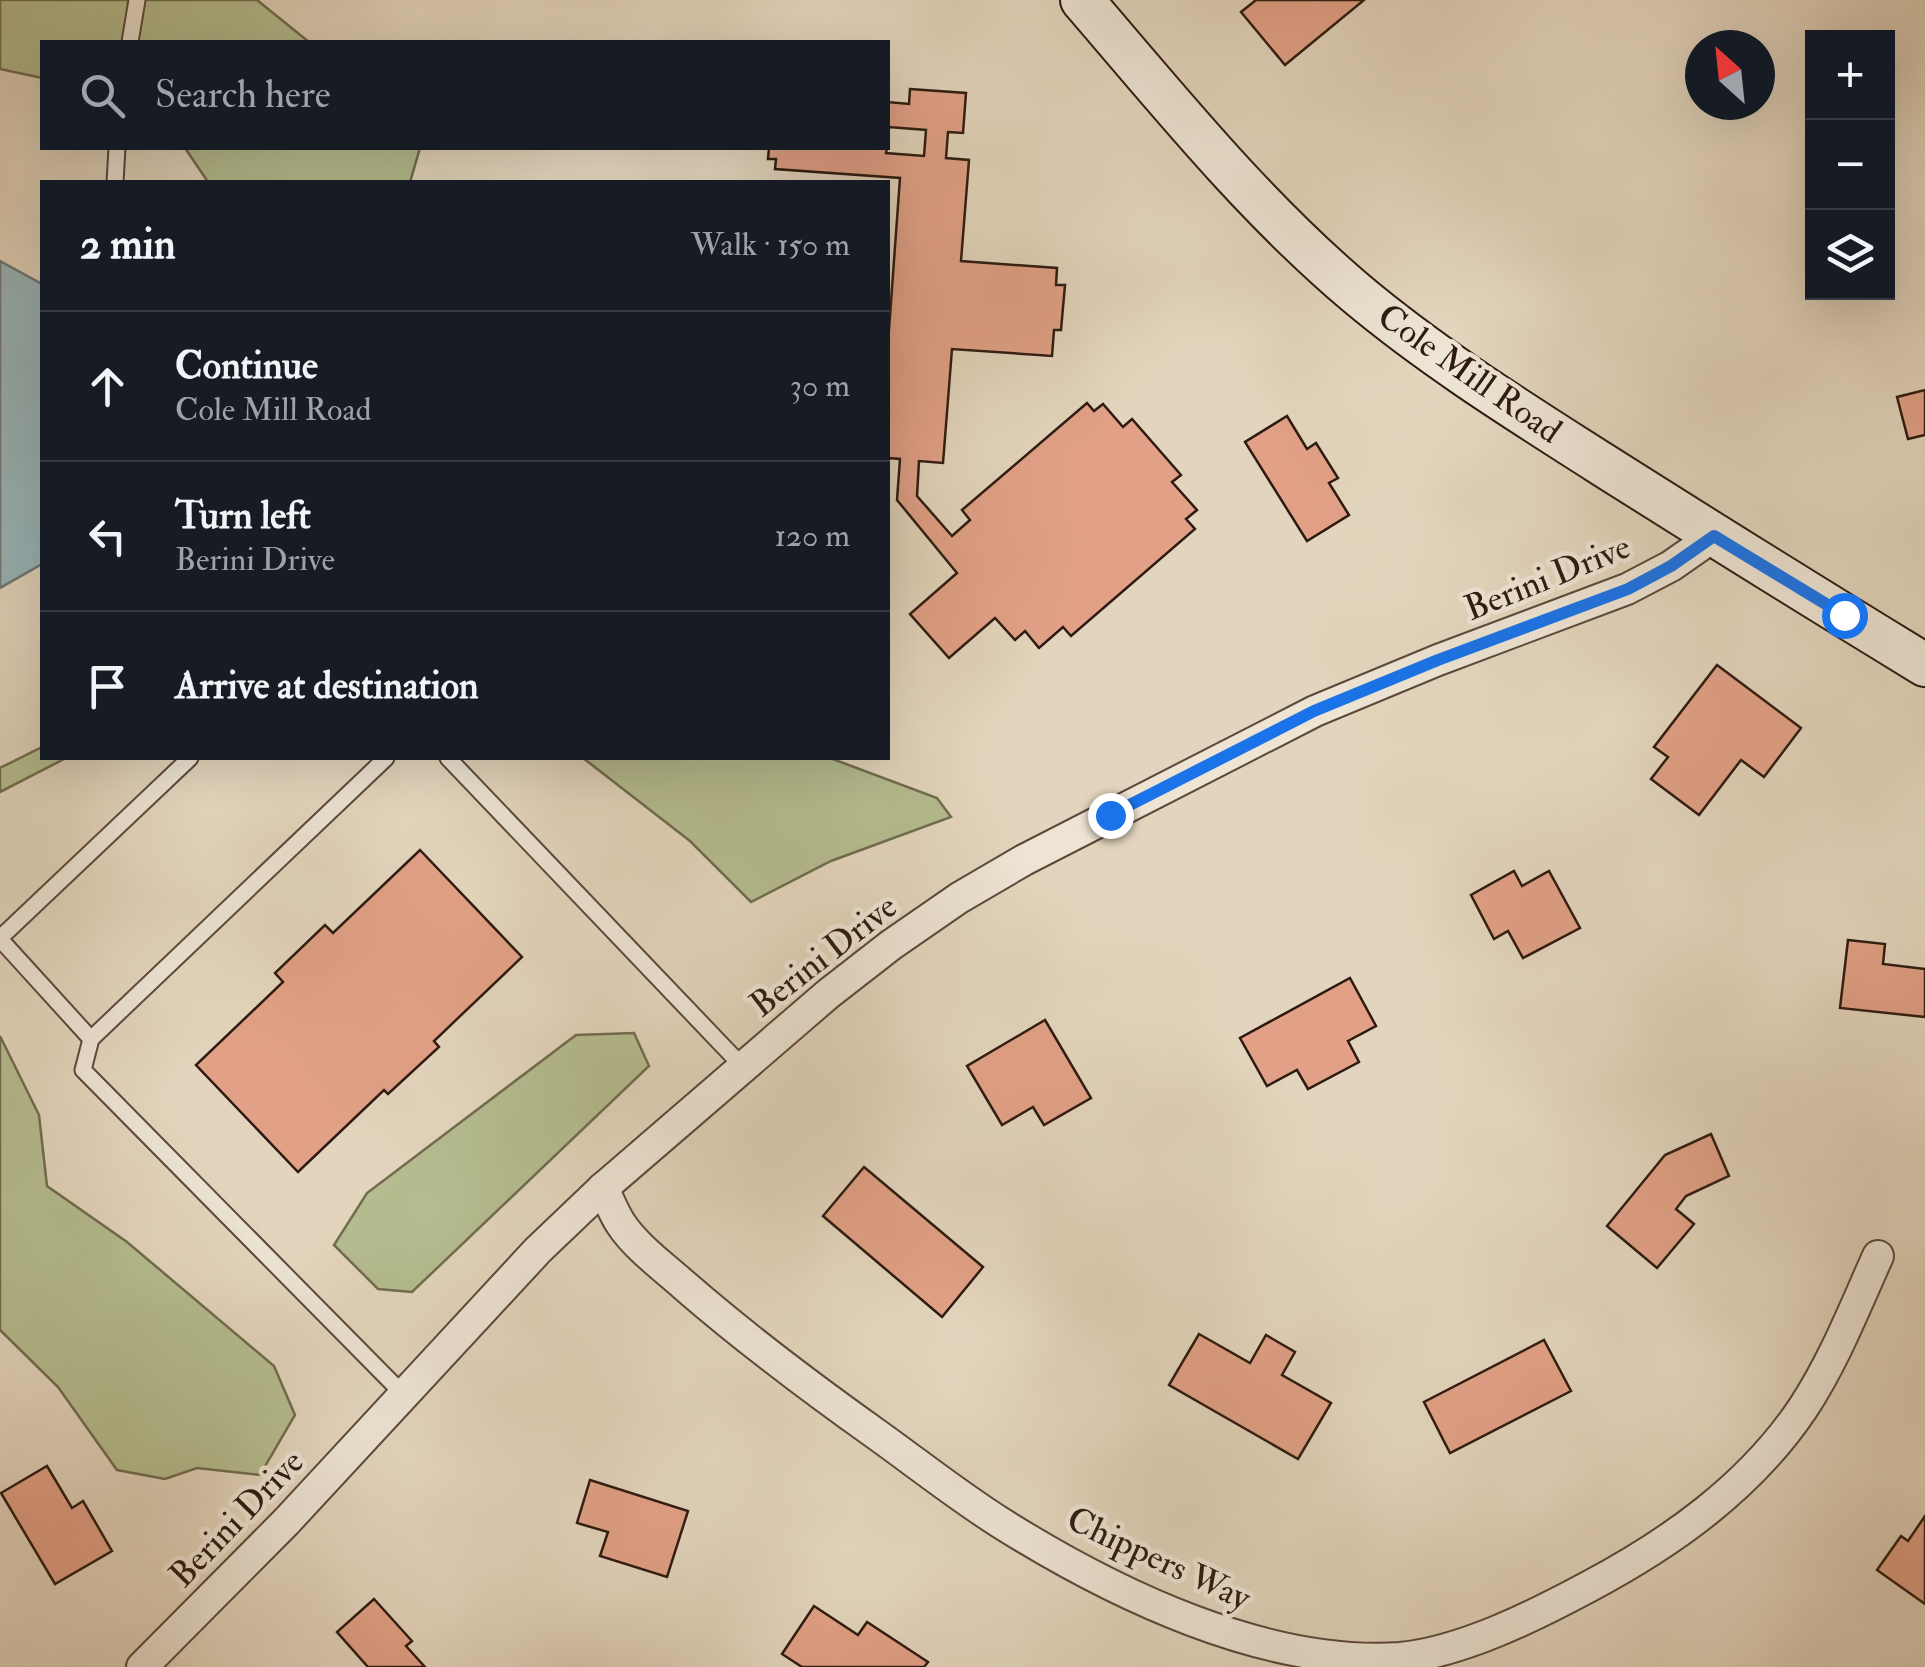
<!DOCTYPE html>
<html lang="en">
<head>
<meta charset="utf-8">
<style>
	:root { --surface:#171b24; --page:#242831; --text:#f1f3f6; --muted:#9ea1a6; --line:#363941 }
	body { margin:0; font-family:"IM FELL Double Pica",serif; background:var(--page); color:var(--text) }
	.controls { position:absolute; right:30px; top:30px; display:grid; overflow:hidden; border-radius:0px; box-shadow:0 10px 40px #0002 }
	.controls button { width:90px; height:90px; display:grid; place-items:center; padding:0; border:0; border-bottom:2px solid var(--line); background:var(--surface); color:var(--text); font:50px sans-serif }
	.compass { position:absolute; left:1685px; top:30px; width:90px; height:90px; border-radius:50%; background:var(--surface); box-shadow:0 10px 40px #0002; rotate:333deg }
	.stop { position:absolute; width:30px; height:30px; margin:-22px; border:8px solid #1a73e8; border-radius:50%; background:#fff }
	.stop.end { background:#1a73e8; border-color:#fff; box-shadow:0 2px 10px #0008 }
	.list { margin:0; padding:0; list-style:none }
	h2 { display:flex; justify-content:space-between; align-items:center; height:130px; margin:0; padding:0 40px; font-size:42px }
	h2 small { font-size:32px; font-weight:400; color:var(--muted) }
	.list li { display:grid; grid-template-columns:65px 1fr auto; gap:30px; align-items:center; box-sizing:border-box; height:150px; padding:0 40px; border-top:2px solid var(--line) }
	.list b { display:block; font-size:38px; white-space:nowrap }
	.list p { margin:0; font-size:32px; white-space:nowrap; color:var(--muted) }
	.list em { font-size:32px; font-style:normal; color:var(--muted) }
	.icon { flex:none; width:55px; height:55px; fill:none; stroke:currentColor; stroke-width:2; stroke-linecap:round; stroke-linejoin:round }
	.map { position:relative; flex:none; width:1925px; height:1667px; overflow:hidden }
	.search { position:absolute; background:var(--surface); box-shadow:0 10px 40px #0002; left:40px; top:40px; width:850px; height:110px; display:flex; align-items:center; gap:25px; box-sizing:border-box; padding:0 35px; border-radius:0px; color:var(--muted); font-size:38px }
	.panel { position:absolute; background:var(--surface); box-shadow:0 10px 40px #0002; left:40px; top:180px; width:850px; height:580px; border-radius:0px }
	.map>svg:first-child { display:block }
	.green { fill:#b5bd90; stroke:#716c50; stroke-width:2.5 }
	.water { fill:#99b6bb; stroke:#6e7877; stroke-width:2.5 }
	.building { fill:#e2a187; stroke:#2d1a10; stroke-width:2.5 }
	.lines { fill:none; stroke-linecap:round; stroke-linejoin:round }
	.lane-casing { stroke:#5a493b; stroke-width:19 }
	.street-casing { stroke:#5a493b; stroke-width:34 }
	.secondary-casing { stroke:#2d1a10; stroke-width:46 }
	.lane { stroke:#ede4d4; stroke-width:15 }
	.street { stroke:#ede4d4; stroke-width:30 }
	.secondary { stroke:#ede4d4; stroke-width:42 }
	.route { stroke:#1a73e8; stroke-width:12 }
	.labels { text-anchor:middle; stroke-width:9; stroke-linejoin:round; paint-order:stroke }
	.street-label { font-size:35px; fill:#2d1a10; stroke:#ede4d4 }
</style>
</head>
<body>
<div class="map">
<svg width="1925" height="1667" viewBox="0 0 1925 1667">
	<rect width="100%" height="100%" fill="#e3d5bd"/>
	<filter id="stains"><feTurbulence type="fractalNoise" baseFrequency=".002" numOctaves="4"/><feColorMatrix values="0 0 0 0 .2 0 0 0 0 .09 0 0 0 0 .02 0 0 0 .5 -.17"/></filter>
	<radialGradient id="worn" r=".72"><stop offset=".6" stop-color="#630" stop-opacity="0"/><stop offset="1" stop-color="#630" stop-opacity=".3"/></radialGradient>
	<g class="green">
		<polygon points="0,0 257,0 309,42 42,42 42,78 0,69"/>
		<polygon points="185,148 420,148 410,182 208,182"/>
		<polygon points="42,747 42,758 66,758 0,792 0,768"/>
		<polygon points="583,758 830,758 937,798 951,817 831,861 751,902 690,841"/>
		<polygon points="634,1033 649,1066 412,1292 378,1289 334,1245 367,1193 576,1035"/>
		<polygon points="0,1036 39,1115 47,1186 127,1242 274,1366 295,1415 260,1475 197,1468 165,1479 117,1470 58,1387 0,1330"/>
	</g>
	<polygon class="water" points="0,261 42,284 42,564 0,588"/>
	<g class="building">
		<polygon points="1256,0 1364,0 1285,65 1241,12"/>
		<polygon points="910,89 966,93 963,133 948,132 946,158 969,160 961,261 1057,268 1056,285 1065,285 1061,330 1054,330 1052,356 952,349 943,463 919,461 917,496 952,536 970,520 962,510 1087,403 1094,411 1103,404 1123,427 1132,419 1181,475 1172,482 1197,510 1186,519 1195,529 1071,636 1063,627 1039,648 1025,631 1015,640 995,618 949,658 910,614 957,573 897,500 900,459 888,458 888,343 900,178 775,169 776,159 768,159 769,148 887,148 886,153 924,156 926,130 889,127 888,141 888,102 909,104"/>
		<polygon points="1925,390 1925,435 1908,439 1897,397"/>
		<polygon points="1287,416 1307,449 1316,443 1338,478 1329,483 1349,515 1307,541 1245,442"/>
		<polygon points="1717,665 1801,728 1764,777 1741,760 1699,815 1651,779 1668,757 1654,747"/>
		<polygon points="420,850 522,957 434,1041 439,1047 388,1094 384,1090 298,1172 196,1065 283,982 275,973 325,925 333,933"/>
		<polygon points="1514,871 1522,886 1549,871 1580,928 1523,958 1508,931 1494,939 1471,895"/>
		<polygon points="1848,940 1885,944 1883,964 1925,969 1925,1017 1840,1008"/>
		<polygon points="1350,978 1376,1026 1348,1041 1359,1062 1308,1089 1297,1070 1267,1086 1240,1038"/>
		<polygon points="1045,1020 1091,1098 1044,1125 1033,1107 1002,1125 967,1066"/>
		<polygon points="1711,1134 1729,1176 1686,1196 1676,1209 1694,1224 1657,1268 1607,1226 1665,1155"/>
		<polygon points="864,1167 983,1267 942,1317 823,1216"/>
		<polygon points="1199,1334 1250,1363 1266,1335 1295,1352 1282,1375 1331,1403 1298,1459 1169,1385"/>
		<polygon points="1544,1340 1571,1391 1450,1453 1424,1402"/>
		<polygon points="47,1466 72,1508 83,1501 112,1551 55,1584 1,1493"/>
		<polygon points="590,1480 688,1511 667,1577 600,1556 608,1532 577,1523"/>
		<polygon points="1925,1516 1925,1604 1877,1570 1901,1536 1908,1541"/>
		<polygon points="374,1599 412,1641 406,1646 425,1667 368,1667 337,1632"/>
		<polygon points="814,1606 858,1635 867,1622 928,1662 924,1667 802,1667 782,1654"/>
	</g>
	<g class="lines">
		<defs>
			<g id="lane">
				<polyline points="130,42 137,0"/>
				<polyline points="115,182 117,148"/>
				<polyline points="386,758 91,1039 83,1070 404,1395"/>
				<polyline points="448,758 743,1067"/>
				<polyline points="0,938 190,758"/>
				<polyline points="0,939 91,1039"/>
			</g>
			<g id="street">
				<path d="M603,1188C609,1200 614,1214 621,1224C636,1247 665,1268 685,1286C746,1339 810,1387 876,1434C918,1464 958,1496 1001,1523C1114,1594 1265,1667 1400,1658C1462,1652 1534,1616 1588,1587C1671,1543 1750,1487 1803,1408C1834,1361 1855,1307 1878,1256"/>
				<polyline points="142,1667 286,1522 538,1250 603,1188 828,994 891,945 959,898 1024,860 1315,711 1438,660 1627,589 1671,566 1714,536"/>
			</g>
			<path id="secondary" d="M1082,0C1169,101 1253,206 1356,293C1431,356 1514,408 1597,461C1706,530 1815,598 1925,665"/>
		</defs>
		<use href="#lane" class="lane-casing"/>
		<use href="#street" class="street-casing"/>
		<use href="#secondary" class="secondary-casing"/>
		<use href="#lane" class="lane"/>
		<use href="#street" class="street"/>
		<use href="#secondary" class="secondary"/>
	</g>
	<g class="lines">
		<polyline class="route" points="1110,815 1314,711 1438,660 1628,589 1671,566 1714,536 1844,615"/>
	</g>
	<g class="labels">
		<g class="street-label">
			<text transform="translate(1470 373) rotate(35)" y="12">Cole Mill Road</text>
			<text transform="translate(1547 577) rotate(-22)" y="12">Berini Drive</text>
			<text transform="translate(823 955) rotate(-38)" y="12">Berini Drive</text>
			<text transform="translate(236 1518) rotate(-46)" y="12">Berini Drive</text>
			<text transform="translate(1159 1558) rotate(25)" y="12">Chippers Way</text>
		</g>
	</g>
	<rect width="100%" height="100%" filter="url(#stains)"/>
	<rect width="100%" height="100%" fill="url(#worn)"/>
</svg>
<div class="controls">
<button>+</button>
<button>−</button>
<button><svg class="icon" aria-label="layers" viewBox="0 0 24 24"><path d="M12 4l9 5-9 5-9-5zM3 14l9 5 9-5"/></svg></button>
</div>
<svg class="compass" viewBox="-18 -18 36 36"><path d="M0-13l5 13h-10z" fill="#e53935"/><path d="M0 13l5-13h-10z" fill="#9ea1a6"/></svg>
<div class="stop" style="left:1844px;top:615px"></div>
<div class="stop end" style="left:1110px;top:815px"></div>
<div class="search"><svg class="icon" aria-label="search" viewBox="0 0 24 24"><circle cx="10" cy="10" r="6"/><path d="M15 15l6 6"/></svg>Search here</div>
<section class="panel">
<h2>2 min<small>Walk · 150 m</small></h2>
<ul class="list">
<li><svg class="icon" aria-label="ahead" viewBox="0 0 24 24"><path d="M12 20V5M6 11l6-6 6 6"/></svg><div><b>Continue</b><p>Cole Mill Road</p></div><em>30 m</em></li>
<li><svg class="icon" aria-label="left" viewBox="0 0 24 24"><path d="M17 20v-9H6M10 6l-5 5 5 5"/></svg><div><b>Turn left</b><p>Berini Drive</p></div><em>120 m</em></li>
<li><svg class="icon" aria-label="arrive" viewBox="0 0 24 24"><path d="M6 21V4h12l-3 4 3 4H6"/></svg><div><b>Arrive at destination</b></div></li>
</ul>
</section>
</div>
</body>
</html>
